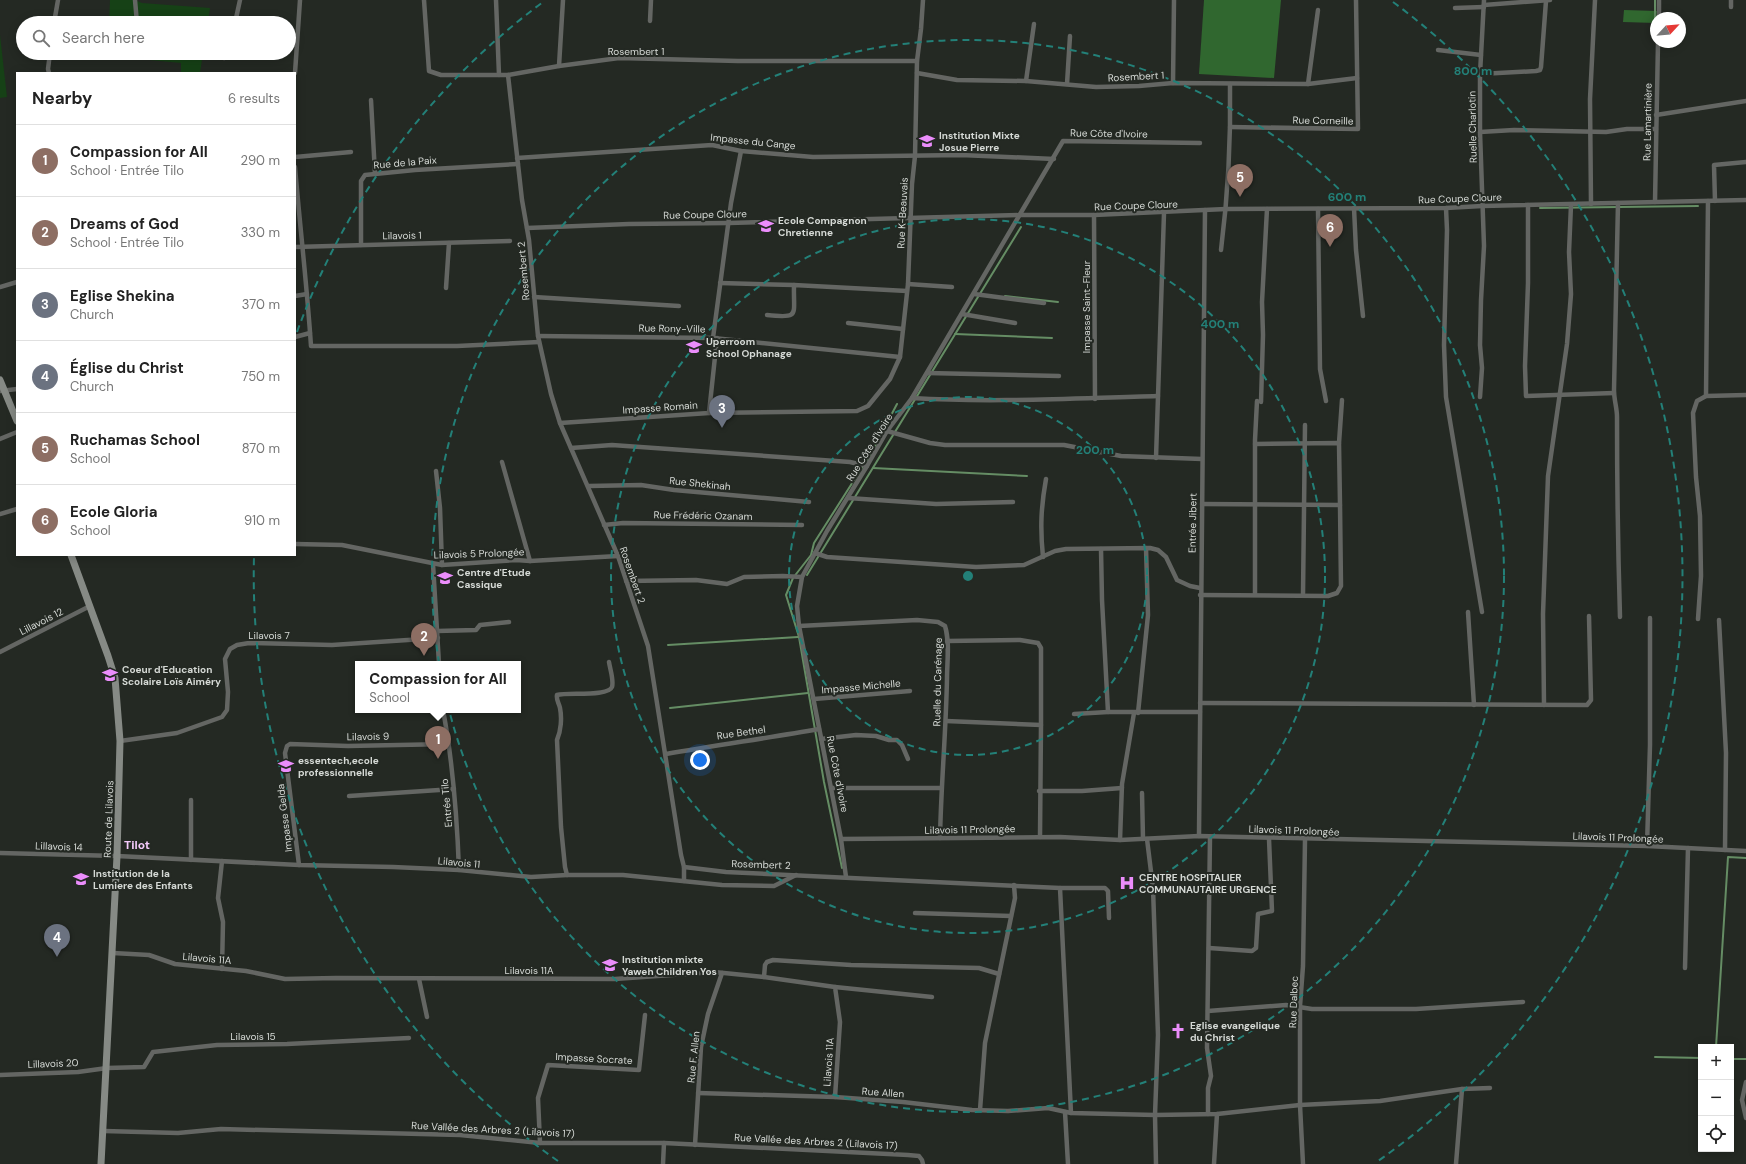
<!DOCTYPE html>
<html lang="en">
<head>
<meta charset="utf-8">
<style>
	:root { --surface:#fff; --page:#f6f6f6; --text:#222; --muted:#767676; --line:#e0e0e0; --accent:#2563eb }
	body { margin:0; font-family:"DM Sans",sans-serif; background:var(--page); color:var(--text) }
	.controls { position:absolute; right:12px; bottom:12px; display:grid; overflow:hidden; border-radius:0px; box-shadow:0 2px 10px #0003 }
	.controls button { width:36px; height:36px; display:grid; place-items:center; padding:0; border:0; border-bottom:1px solid var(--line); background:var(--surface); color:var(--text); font:20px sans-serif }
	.compass { position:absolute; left:1650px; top:12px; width:36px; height:36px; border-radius:50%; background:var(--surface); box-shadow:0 2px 10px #0003; rotate:64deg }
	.you { position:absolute; left:700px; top:760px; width:14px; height:14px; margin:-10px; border:3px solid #fff; border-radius:50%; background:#1a73e8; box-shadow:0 0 0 6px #1a73e833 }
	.badge { display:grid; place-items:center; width:26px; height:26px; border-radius:50%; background:var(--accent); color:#fff; font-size:13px; font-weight:700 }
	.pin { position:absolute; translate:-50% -33px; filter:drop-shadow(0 1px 2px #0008) }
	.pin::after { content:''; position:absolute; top:21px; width:14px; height:12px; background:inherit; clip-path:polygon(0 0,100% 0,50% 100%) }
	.popup { position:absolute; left:355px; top:661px; width:166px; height:52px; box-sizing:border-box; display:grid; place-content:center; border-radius:0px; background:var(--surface); filter:drop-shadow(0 1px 3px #0005); font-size:13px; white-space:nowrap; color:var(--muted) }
	.popup b { font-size:15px; color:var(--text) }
	.popup::after { content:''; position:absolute; left:50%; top:100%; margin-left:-8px; border:8px solid transparent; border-top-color:var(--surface) }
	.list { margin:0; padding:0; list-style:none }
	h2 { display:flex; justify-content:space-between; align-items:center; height:52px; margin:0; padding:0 16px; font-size:17px }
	h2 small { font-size:13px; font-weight:400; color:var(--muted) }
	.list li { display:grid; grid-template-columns:26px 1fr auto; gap:12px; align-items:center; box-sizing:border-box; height:72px; padding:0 16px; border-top:1px solid var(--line) }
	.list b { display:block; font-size:15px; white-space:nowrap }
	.list p { margin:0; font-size:13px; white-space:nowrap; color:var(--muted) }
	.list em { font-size:13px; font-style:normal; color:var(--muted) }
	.icon { flex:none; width:22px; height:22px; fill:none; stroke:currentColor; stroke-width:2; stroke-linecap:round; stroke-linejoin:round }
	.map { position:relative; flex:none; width:1746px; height:1164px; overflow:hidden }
	.search { position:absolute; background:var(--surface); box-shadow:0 2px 10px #0003; left:16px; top:16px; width:280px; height:44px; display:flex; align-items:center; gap:10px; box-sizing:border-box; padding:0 14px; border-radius:22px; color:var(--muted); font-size:15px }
	.panel { position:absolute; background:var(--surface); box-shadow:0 2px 10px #0003; left:16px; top:72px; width:280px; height:484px; border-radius:0px }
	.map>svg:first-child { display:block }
	.green { fill:#164116 }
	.forest { fill:#30672f }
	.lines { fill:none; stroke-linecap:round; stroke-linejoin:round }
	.stream { stroke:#658d64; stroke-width:2 }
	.street { stroke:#646663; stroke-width:4.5 }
	.secondary { stroke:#868a85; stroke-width:7 }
	.ring { fill:none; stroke:#238078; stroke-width:2; stroke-dasharray:7 5 }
	.labels { text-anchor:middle; stroke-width:4; stroke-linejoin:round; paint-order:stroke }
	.street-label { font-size:10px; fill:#d5d9d5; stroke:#242923 }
	.poi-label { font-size:10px; font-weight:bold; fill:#d5d9d5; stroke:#242923; text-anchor:start }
	.quarter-label { font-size:12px; font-weight:bold; fill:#f4cafb; stroke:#242923 }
	.centre { fill:#238078; stroke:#242923; stroke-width:2 }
	.ring-label { font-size:12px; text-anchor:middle; font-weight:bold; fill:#238078; stroke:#242923; stroke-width:4; stroke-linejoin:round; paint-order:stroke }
</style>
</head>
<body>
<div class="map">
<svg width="1746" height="1164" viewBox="0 0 1746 1164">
	<rect width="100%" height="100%" fill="#242923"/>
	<g class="green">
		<polygon points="110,0 135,0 142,3 210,8 208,23 109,23"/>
		<polygon points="0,35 7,97 0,98"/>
		<polygon points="108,53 203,53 200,73 181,73 181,63 108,56"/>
	</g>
	<g class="forest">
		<polygon points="1204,0 1281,0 1274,78 1199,74"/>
		<polygon points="1624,10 1657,11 1656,23 1623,22"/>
	</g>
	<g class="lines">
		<g class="stream">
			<polyline points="1655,24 1655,0"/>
			<polyline points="1540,208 1698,206"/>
			<polyline points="1005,296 1058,302"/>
			<polyline points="955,334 1052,338"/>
			<polyline points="873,468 1027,476"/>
			<polyline points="807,575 1021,227"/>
			<polyline points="668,645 798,637"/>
			<polyline points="670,708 808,693"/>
			<polyline points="842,868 824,782 799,637 786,595 793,578 811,555 814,543 870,455 897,404"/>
			<polyline points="1716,1047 1728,857 1746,858"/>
			<polyline points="1655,1057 1701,1058"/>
			<polyline points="1731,1059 1746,1059"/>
		</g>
		<g class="street">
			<polyline points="135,0 137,23"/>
			<polyline points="424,0 429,71 441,75 508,75 559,66 619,58 738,61 917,61"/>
			<polyline points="496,0 499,75"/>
			<polyline points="1731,0 1731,7"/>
			<polyline points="1484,5 1550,0"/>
			<polyline points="1455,8 1484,7"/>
			<polyline points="1659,18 1659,0"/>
			<polyline points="650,21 651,0"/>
			<polyline points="54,23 58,0"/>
			<polyline points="235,23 240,0"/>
			<polyline points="1438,50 1481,55"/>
			<polyline points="224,58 225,53"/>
			<polyline points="559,66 563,0"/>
			<polyline points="49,73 48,69 50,53"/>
			<polyline points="295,73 300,0"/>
			<polyline points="917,73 957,80 1026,81 1096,87 1139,86 1173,83 1308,84 1357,78"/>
			<polyline points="1480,74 1536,71 1540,70 1541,67 1546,1"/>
			<polyline points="508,75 522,200 529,240 538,336 551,394 560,423 618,556 648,646 681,855 684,867 726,872 1060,888 1071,1113"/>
			<polyline points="1026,81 1034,24"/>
			<polyline points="1173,83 1174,0"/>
			<polyline points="1067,84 1070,36"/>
			<polyline points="1308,84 1318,10"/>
			<polyline points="371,100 375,174"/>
			<polyline points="1656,115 1746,101"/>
			<polyline points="1230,127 1358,129 1356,0"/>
			<polyline points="1480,132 1514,130 1606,132 1627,129 1656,129"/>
			<polyline points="295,157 351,152"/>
			<polyline points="517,158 712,145 741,151 813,157 961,155 1054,159"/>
			<path d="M295,167C300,227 307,286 311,346H457L539,342"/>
			<polyline points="1715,201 1714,165 1746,162"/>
			<polyline points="1655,202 1658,42"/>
			<path d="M1618,203C1617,266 1615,328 1614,390C1614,400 1617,408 1617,417C1617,484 1618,550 1620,617"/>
			<polyline points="1591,204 1590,99 1595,0"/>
			<polyline points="1528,205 1528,283 1525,366 1526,396 1614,393"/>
			<polyline points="1354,208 1356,250 1363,316"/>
			<polyline points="1446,208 1447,230 1444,345 1446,397 1482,612"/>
			<polyline points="1318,209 1320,369 1326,401"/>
			<polyline points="1094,215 1095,399"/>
			<polyline points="527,228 629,224 729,223 1021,215 1094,215 1226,209 1446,208 1482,206 1746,200"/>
			<polyline points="361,245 361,181 365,175 415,170 518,164"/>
			<polyline points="295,247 510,241"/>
			<path d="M1221,250C1228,195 1231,140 1230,84"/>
			<polyline points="720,283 794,285"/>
			<polyline points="908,284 952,287"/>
			<polyline points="0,287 17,282"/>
			<polyline points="446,288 449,243"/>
			<polyline points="974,294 1044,303"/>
			<polyline points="295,296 307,294"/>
			<polyline points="534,297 679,306"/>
			<polyline points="962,314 1015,323"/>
			<path d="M767,315C801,319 793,315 794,285L907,291"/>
			<polyline points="848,323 903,329"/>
			<polyline points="538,336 713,338 900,357"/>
			<polyline points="295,337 310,333"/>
			<polyline points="713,338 731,203 741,151"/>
			<polyline points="927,373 1059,376"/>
			<polyline points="0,391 17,389"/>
			<polyline points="1706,396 1708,201"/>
			<polyline points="1480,397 1482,368 1480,345 1481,300 1484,246 1480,132 1480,74 1484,0"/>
			<path d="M912,398C994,403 1076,398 1158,396"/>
			<polyline points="1261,402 1263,335 1262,302 1267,209"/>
			<polyline points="709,413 717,338"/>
			<polyline points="560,423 709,413 857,411 868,406 890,379 900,357 908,284 912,184 915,156 917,61 921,29 923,0"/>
			<polyline points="887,431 930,443 945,445 1064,445 1121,456 1202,459"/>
			<polyline points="0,439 17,432"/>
			<polyline points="1339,443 1342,400"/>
			<polyline points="1255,444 1339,443 1340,505"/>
			<polyline points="571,448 612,445 850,462 867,466"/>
			<polyline points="1156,458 1164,213"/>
			<polyline points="502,462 530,561"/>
			<polyline points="436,471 440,508 442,565"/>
			<polyline points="589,486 641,485 674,490 809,502"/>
			<polyline points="848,498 936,504 1013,502"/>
			<polyline points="0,514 17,509"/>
			<polyline points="604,525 623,523 802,525"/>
			<polyline points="295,544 342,545 442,565 516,560 530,561 618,556"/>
			<polyline points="1101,549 1102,600 1108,712"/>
			<polyline points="815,553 827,557 976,567 1024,565 1055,551 1066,549 1150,548 1158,550 1166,557 1177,580 1190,586 1200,588"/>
			<path d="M1043,557C1040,528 1041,507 1046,479"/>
			<polyline points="433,564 439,664"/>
			<polyline points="626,581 696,580 727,584 744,577 783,576 802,577"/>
			<polyline points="1255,594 1255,440 1257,401"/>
			<polyline points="1200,595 1328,596 1337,593 1341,586 1340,505 1202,504"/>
			<polyline points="1303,595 1305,425"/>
			<polyline points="1468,612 1474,705"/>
			<polyline points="1698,619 1701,576 1700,516 1696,477 1693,413 1697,401 1706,396 1746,395"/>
			<polyline points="1719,620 1726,753 1725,850"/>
			<path d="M799,626L917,620L938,622L945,626C950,642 947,662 947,678C946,732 941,785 940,838"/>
			<polyline points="437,631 476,630 480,625 509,622"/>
			<polyline points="947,641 1020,640 1038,643 1041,648 1041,725"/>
			<polyline points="0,652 90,606"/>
			<polyline points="814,699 910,691"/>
			<polyline points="1200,703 1587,705 1591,700 1589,616"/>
			<polyline points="1544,705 1543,614 1548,476 1567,344 1571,294 1569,252 1571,205"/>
			<path d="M443,710C453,763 457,816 459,870"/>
			<polyline points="1138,713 1148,615 1146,548"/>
			<polyline points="1074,714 1108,712 1200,712"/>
			<polyline points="946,721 1041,725 1040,837"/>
			<polyline points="821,739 856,735 876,736 889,740 897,740 902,745 908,759"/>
			<polyline points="120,741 177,733 222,717 227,710 228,692 225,659 230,649 237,645 249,643 332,645 438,638"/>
			<path d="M666,754C717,745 768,738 819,729"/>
			<polyline points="831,788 941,788"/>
			<polyline points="1039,791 1082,791 1122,788"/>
			<polyline points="1142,793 1143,839"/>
			<polyline points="349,796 454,789"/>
			<polyline points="191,800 191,860"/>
			<polyline points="1199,836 1205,210"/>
			<polyline points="841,839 1060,837 1120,840 1199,836 1647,846 1746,851"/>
			<polyline points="1147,839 1153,888 1158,1035 1155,1115 1156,1164"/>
			<polyline points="1120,840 1122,784 1134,713"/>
			<polyline points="1647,846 1650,745 1650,618"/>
			<polyline points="0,853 117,856 299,865 393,867 459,870 531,877 567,875 623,875 722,885 774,886 796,875"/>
			<polyline points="222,861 218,898 223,922 222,969"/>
			<polyline points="299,865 285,753 287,746 290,744 348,746 449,744"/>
			<path d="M567,875L565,867L561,827L557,740C561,731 562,718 560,708C559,703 556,700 557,695C568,692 608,697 612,687C614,680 610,669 609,662"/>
			<polyline points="846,877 841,839 799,626 797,606 802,577 827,531 867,466 887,431 912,398 1063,141 1200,143"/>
			<polyline points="684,881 684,867"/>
			<polyline points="1060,888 1105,888 1108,891 1109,918"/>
			<polyline points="915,913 1011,916"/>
			<polyline points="1209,948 1252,951 1256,948 1258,914 1272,911 1269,839"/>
			<polyline points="113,953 149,955 175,964 246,971 285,979 336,978 615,979 714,972 764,977 835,987 840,1022 835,1097"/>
			<polyline points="1685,968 1688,848"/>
			<polyline points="764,977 765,965 767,962 773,960 851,965 979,968 999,974"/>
			<polyline points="419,979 427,1017"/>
			<polyline points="835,987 932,997"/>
			<polyline points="1208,1011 1286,1005 1312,1009 1416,1009 1523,1002"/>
			<polyline points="0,1075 78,1072 107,1068 144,1067 153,1052 217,1045 287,1044 409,1038"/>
			<polyline points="1746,1082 1742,1100 1746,1118"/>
			<polyline points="698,1093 835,1097 903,1102 972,1110 1008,1111 1048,1108 1071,1113 1155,1115 1217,1114 1300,1105 1380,1101 1462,1089 1490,1088"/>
			<polyline points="980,1110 985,1043 1015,898 1014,885"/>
			<polyline points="1065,1112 1068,1164"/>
			<polyline points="1208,1114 1208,1088 1211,1076 1207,1048 1210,837"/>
			<polyline points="104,1131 178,1133 221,1129 460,1135 540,1143 664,1143 908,1155 919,1156 922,1160 923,1164"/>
			<polyline points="540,1143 538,1098 548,1065 639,1070 645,1015"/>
			<polyline points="695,1145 701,1047 708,1014 722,973"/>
			<polyline points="663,1164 664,1143"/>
			<polyline points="1214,1164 1217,1114"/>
			<polyline points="1303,1164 1300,1105 1300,1006 1303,966 1305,840"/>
			<polyline points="1456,1164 1462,1089"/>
		</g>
		<g class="secondary">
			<polyline points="0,380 17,421"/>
			<polyline points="71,555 108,656 115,678 120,741 117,856 101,1164"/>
		</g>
	</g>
	<g class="ring">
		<circle cx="968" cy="576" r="179"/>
		<circle cx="968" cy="576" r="357"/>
		<circle cx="968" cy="576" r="536"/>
		<path d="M558 1161A714 714 0 0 1 254 557M297 332A714 714 0 0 1 543 2M1393 2A714 714 0 0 1 1378 1161"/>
	</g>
	<defs>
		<symbol id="school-bare" viewBox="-9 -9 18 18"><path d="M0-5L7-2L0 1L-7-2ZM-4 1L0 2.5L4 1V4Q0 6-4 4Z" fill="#eb8dfb" stroke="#242923" stroke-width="2.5" paint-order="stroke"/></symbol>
		<symbol id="hospital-bare" viewBox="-9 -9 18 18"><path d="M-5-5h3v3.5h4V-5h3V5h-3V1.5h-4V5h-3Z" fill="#eb8dfb" stroke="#242923" stroke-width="2.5" paint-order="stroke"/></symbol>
		<symbol id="church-bare" viewBox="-9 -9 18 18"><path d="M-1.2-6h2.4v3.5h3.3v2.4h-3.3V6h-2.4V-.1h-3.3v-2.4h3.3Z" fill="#eb8dfb" stroke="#242923" stroke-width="2.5" paint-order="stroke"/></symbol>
	</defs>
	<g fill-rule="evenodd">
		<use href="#school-bare" x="916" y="130" width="22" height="22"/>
		<use href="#school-bare" x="755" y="215" width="22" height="22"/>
		<use href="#school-bare" x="683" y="336" width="22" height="22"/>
		<use href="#school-bare" x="434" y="567" width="22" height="22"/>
		<use href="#school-bare" x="99" y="664" width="22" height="22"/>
		<use href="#school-bare" x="275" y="755" width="22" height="22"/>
		<use href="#school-bare" x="70" y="868" width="22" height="22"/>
		<use href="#hospital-bare" x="1116" y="872" width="22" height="22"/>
		<use href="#school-bare" x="599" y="954" width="22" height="22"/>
		<use href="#church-bare" x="1167" y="1020" width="22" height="22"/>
	</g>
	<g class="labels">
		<g class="street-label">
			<text x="636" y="55">Rosembert 1</text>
			<text transform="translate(1136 76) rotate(-3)" y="4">Rosembert 1</text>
			<text transform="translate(1323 120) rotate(1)" y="4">Rue Corneille</text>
			<text transform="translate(1647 122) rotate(-89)" y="4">Rue Lamartinière</text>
			<text transform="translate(1472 127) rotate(-91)" y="4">Ruelle Charlotin</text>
			<text transform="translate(1109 133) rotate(1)" y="4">Rue Côte d'Ivoire</text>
			<text transform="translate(753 141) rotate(6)" y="4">Impasse du Cange</text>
			<text transform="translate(405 162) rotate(-5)" y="4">Rue de la Paix</text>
			<text transform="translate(1460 198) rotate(-2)" y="4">Rue Coupe Cloure</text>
			<text transform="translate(1136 205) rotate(-2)" y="4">Rue Coupe Cloure</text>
			<text transform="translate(902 213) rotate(-87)" y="4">Rue K-Beauvais</text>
			<text transform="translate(705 214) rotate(-1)" y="4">Rue Coupe Cloure</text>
			<text transform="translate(402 235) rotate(-1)" y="4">Lilavois 1</text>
			<text transform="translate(523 271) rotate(-95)" y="4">Rosembert 2</text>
			<text transform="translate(1086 307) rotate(-90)" y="4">Impasse Saint-Fleur</text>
			<text transform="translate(672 328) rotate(1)" y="4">Rue Rony-Ville</text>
			<text transform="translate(660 407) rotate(-4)" y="4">Impasse Romain</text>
			<text transform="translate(869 447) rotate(-58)" y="4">Rue Côte d'Ivoire</text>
			<text transform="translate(700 483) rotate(6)" y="4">Rue Shekinah</text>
			<text transform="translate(703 515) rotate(1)" y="4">Rue Frédéric Ozanam</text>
			<text transform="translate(1192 523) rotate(-89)" y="4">Entrée Jibert</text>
			<text transform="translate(479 553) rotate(-2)" y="4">Lilavois 5 Prolongée</text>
			<text transform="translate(633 575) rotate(71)" y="4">Rosembert 2</text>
			<text transform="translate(41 621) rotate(-27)" y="4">Lillavois 12</text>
			<text x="269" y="639">Lilavois 7</text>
			<text transform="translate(937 682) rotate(-89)" y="4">Ruelle du Carénage</text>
			<text transform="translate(861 686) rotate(-5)" y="4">Impasse Michelle</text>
			<text transform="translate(741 732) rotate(-8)" y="4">Rue Bethel</text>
			<text transform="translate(368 736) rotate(-1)" y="4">Lilavois 9</text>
			<text transform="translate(838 774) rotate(79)" y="4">Rue Côte d'Ivoire</text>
			<text transform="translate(446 803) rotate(-95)" y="4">Entrée Tilo</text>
			<text transform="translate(284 818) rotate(-97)" y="4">Impasse Gelda</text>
			<text transform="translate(108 819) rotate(-88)" y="4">Route de Lilavois</text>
			<text transform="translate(970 829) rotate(-1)" y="4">Lilavois 11 Prolongée</text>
			<text transform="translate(1294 830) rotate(2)" y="4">Lilavois 11 Prolongée</text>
			<text transform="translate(1618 837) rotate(2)" y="4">Lilavois 11 Prolongée</text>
			<text transform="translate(59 846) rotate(2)" y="4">Lillavois 14</text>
			<text transform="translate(459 862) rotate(5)" y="4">Lilavois 11</text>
			<text transform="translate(761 864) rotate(2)" y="4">Rosembert 2</text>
			<text transform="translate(207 958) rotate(5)" y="4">Lilavois 11A</text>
			<text x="529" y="974">Lilavois 11A</text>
			<text transform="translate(1293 1002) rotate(-88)" y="4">Rue Dalbec</text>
			<text x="253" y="1040">Lilavois 15</text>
			<text transform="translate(693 1057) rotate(-84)" y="4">Rue F. Allen</text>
			<text transform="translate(594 1058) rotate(3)" y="4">Impasse Socrate</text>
			<text transform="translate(828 1062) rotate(-86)" y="4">Lilavois 11A</text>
			<text transform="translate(53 1063) rotate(-2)" y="4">Lillavois 20</text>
			<text transform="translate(883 1092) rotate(4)" y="4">Rue Allen</text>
			<text transform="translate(493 1129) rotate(3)" y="4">Rue Vallée des Arbres 2 (Lilavois 17)</text>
			<text transform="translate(816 1141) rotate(3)" y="4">Rue Vallée des Arbres 2 (Lilavois 17)</text>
		</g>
		<g class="poi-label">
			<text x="939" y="139">Institution Mixte<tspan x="939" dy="12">Josue Pierre</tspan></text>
			<text x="778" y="224">Ecole Compagnon<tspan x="778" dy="12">Chretienne</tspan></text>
			<text x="706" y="345">Uperroom<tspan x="706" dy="12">School Ophanage</tspan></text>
			<text x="457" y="576">Centre d'Etude<tspan x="457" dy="12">Cassique</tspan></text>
			<text x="122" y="673">Coeur d'Education<tspan x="122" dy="12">Scolaire Loïs Aiméry</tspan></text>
			<text x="298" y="764">essentech,ecole<tspan x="298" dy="12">professionnelle</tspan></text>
			<text x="93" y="877">Institution de la<tspan x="93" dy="12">Lumiere des Enfants</tspan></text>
			<text x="1139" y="881">CENTRE hOSPITALIER<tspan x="1139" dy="12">COMMUNAUTAIRE URGENCE</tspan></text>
			<text x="622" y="963">Institution mixte<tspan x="622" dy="12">Yaweh Children Yos</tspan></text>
			<text x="1190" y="1029">Eglise evangelique<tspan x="1190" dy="12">du Christ</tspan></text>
		</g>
		<g class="quarter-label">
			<text x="137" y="849">Tilot</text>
		</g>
	</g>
	<circle cx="968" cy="576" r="6" class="centre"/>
	<g class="ring-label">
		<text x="1473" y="75">800 m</text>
		<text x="1347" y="201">600 m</text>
		<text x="1220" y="328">400 m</text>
		<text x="1095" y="454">200 m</text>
	</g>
</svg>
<div class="controls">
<button>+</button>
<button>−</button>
<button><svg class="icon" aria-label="locate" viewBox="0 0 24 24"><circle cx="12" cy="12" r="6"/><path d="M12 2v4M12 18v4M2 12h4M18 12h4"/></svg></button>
</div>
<svg class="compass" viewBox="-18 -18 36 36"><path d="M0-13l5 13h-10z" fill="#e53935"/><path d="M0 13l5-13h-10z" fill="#767676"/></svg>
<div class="you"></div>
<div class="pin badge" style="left:438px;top:759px;background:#8d6e63">1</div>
<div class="popup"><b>Compassion for All</b>School</div>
<div class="pin badge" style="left:424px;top:656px;background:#8d6e63">2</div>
<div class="pin badge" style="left:722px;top:428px;background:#6b7280">3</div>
<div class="pin badge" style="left:57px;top:957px;background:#6b7280">4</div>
<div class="pin badge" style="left:1240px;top:197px;background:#8d6e63">5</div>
<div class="pin badge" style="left:1330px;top:247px;background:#8d6e63">6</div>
<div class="search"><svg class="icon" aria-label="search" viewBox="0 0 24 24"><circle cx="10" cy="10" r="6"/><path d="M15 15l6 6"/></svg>Search here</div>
<section class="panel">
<h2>Nearby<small>6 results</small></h2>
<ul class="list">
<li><span class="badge" style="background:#8d6e63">1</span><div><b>Compassion for All</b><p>School · Entrée Tilo</p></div><em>290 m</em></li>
<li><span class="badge" style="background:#8d6e63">2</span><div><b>Dreams of God</b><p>School · Entrée Tilo</p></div><em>330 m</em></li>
<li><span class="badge" style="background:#6b7280">3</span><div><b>Eglise Shekina</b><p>Church</p></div><em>370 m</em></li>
<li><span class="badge" style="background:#6b7280">4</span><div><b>Église du Christ</b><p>Church</p></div><em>750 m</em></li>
<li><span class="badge" style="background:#8d6e63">5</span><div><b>Ruchamas School</b><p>School</p></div><em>870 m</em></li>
<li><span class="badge" style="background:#8d6e63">6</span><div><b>Ecole Gloria</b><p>School</p></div><em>910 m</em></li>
</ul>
</section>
</div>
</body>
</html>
